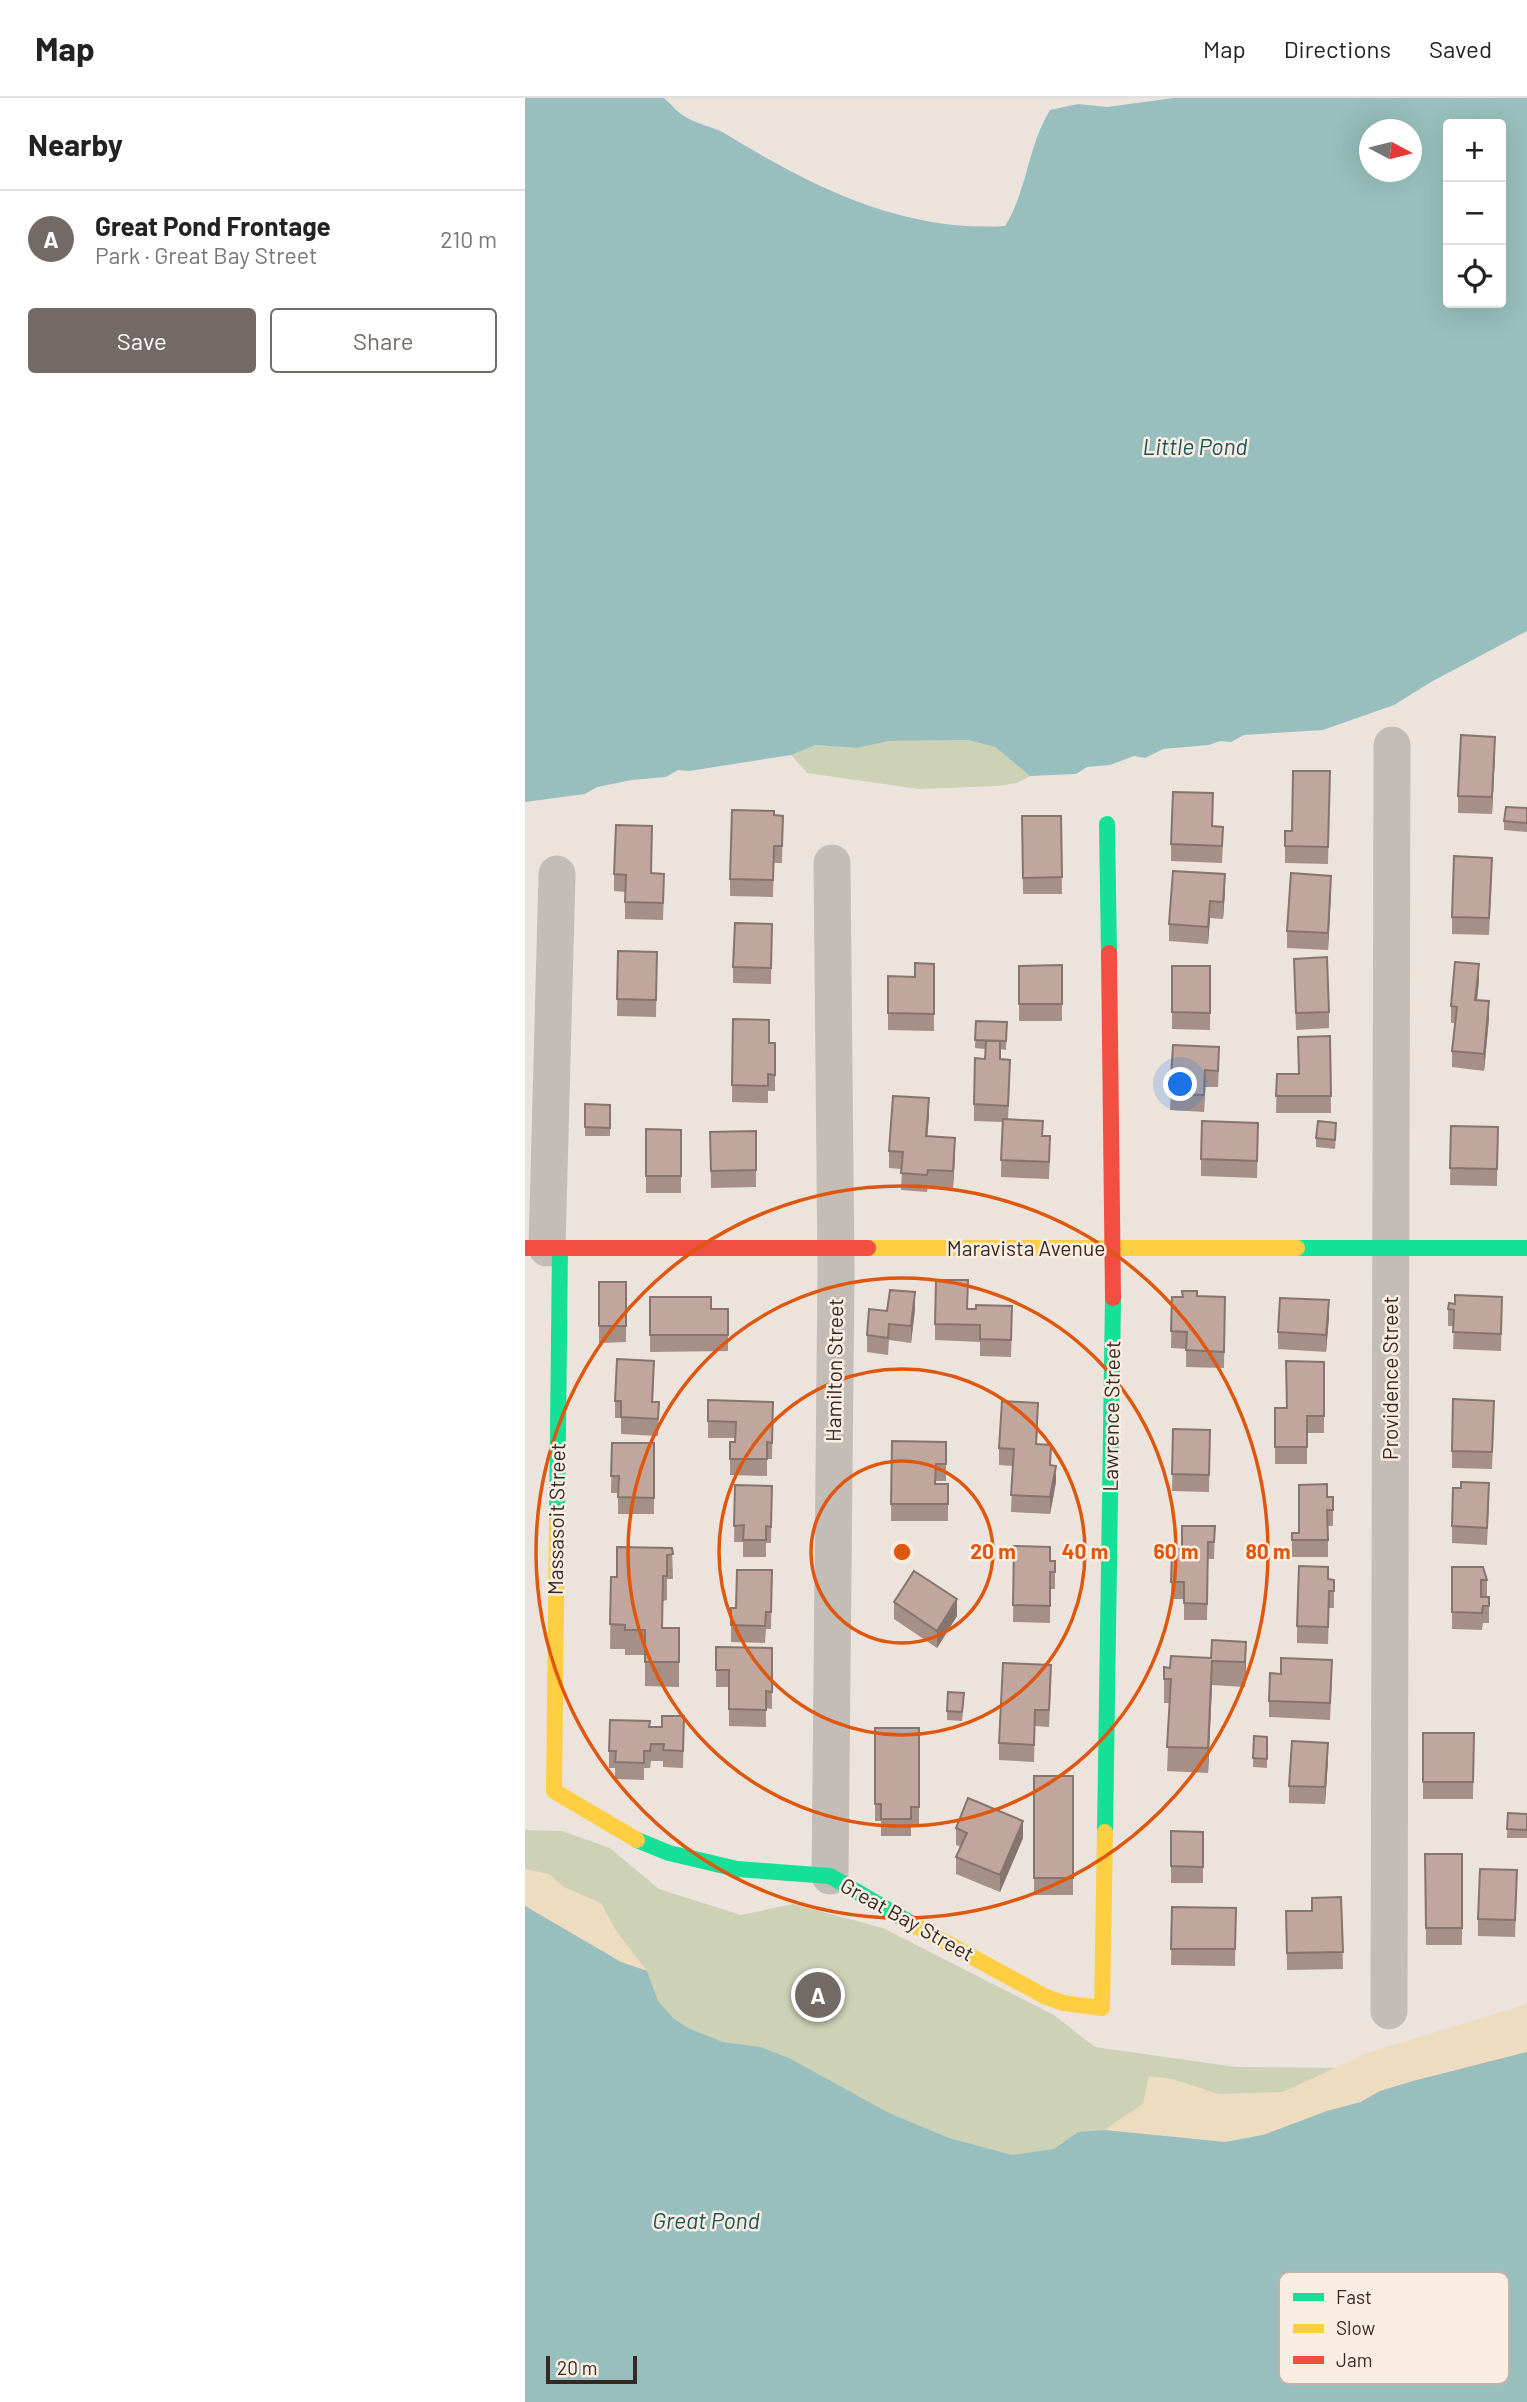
<!DOCTYPE html>
<html lang="en">
<head>
<meta charset="utf-8">
<style>
	:root { --surface:#fff; --page:#f6f6f6; --text:#222; --muted:#767676; --line:#e0e0e0; --accent:#746a65 }
	body { margin:0; font-family:Barlow,sans-serif; background:var(--page); color:var(--text) }
	.controls { position:absolute; right:21px; top:21px; display:grid; overflow:hidden; border-radius:7px; box-shadow:0 7px 28px #0002 }
	.controls button { width:63px; height:63px; display:grid; place-items:center; padding:0; border:0; border-bottom:2px solid var(--line); background:var(--surface); color:var(--text); font:35px sans-serif }
	.compass { position:absolute; left:834px; top:21px; width:63px; height:63px; border-radius:50%; background:var(--surface); box-shadow:0 7px 28px #0002; rotate:97deg }
	.scale { position:absolute; left:21px; bottom:18px; width:91px; box-sizing:border-box; padding-left:7px; border:4px solid #342925; border-top:0; font-size:19px; line-height:24px; white-space:nowrap; color:#342925; -webkit-text-stroke:5px #faeee3; paint-order:stroke }
	.you { position:absolute; left:656px; top:987px; width:24px; height:24px; margin:-18px; border:5px solid #fff; border-radius:50%; background:#1a73e8; box-shadow:0 0 0 10px #1a73e833 }
	.badge { display:grid; place-items:center; width:46px; height:46px; border-radius:50%; background:var(--accent); color:#fff; font-size:23px; font-weight:700 }
	.pin { position:absolute; translate:-50% -50%; border:4px solid #fff; box-shadow:0 2px 7px #0006 }
	.list { margin:0; padding:0; list-style:none }
	h2 { display:flex; justify-content:space-between; align-items:center; height:91px; margin:0; padding:0 28px; font-size:30px }
	h2 small { font-size:23px; font-weight:400; color:var(--muted) }
	.list li { display:grid; grid-template-columns:46px 1fr auto; gap:21px; align-items:center; box-sizing:border-box; height:98px; padding:0 28px; border-top:2px solid var(--line) }
	.list b { display:block; font-size:26px; white-space:nowrap }
	.list p { margin:0; font-size:23px; white-space:nowrap; color:var(--muted) }
	.list em { font-size:23px; font-style:normal; color:var(--muted) }
	.actions { display:flex; gap:14px; padding:21px 28px }
	.actions a { flex:1; padding:16px 0; border:2px solid var(--accent); border-radius:7px; text-align:center; font-size:24px; color:var(--accent) }
	.actions .main { background:var(--accent); color:#fff }
	.icon { flex:none; width:38px; height:38px; fill:none; stroke:currentColor; stroke-width:2; stroke-linecap:round; stroke-linejoin:round }
	.map { position:relative; flex:none; width:1002px; height:2304px; overflow:hidden }
	header { display:flex; align-items:center; gap:42px; box-sizing:border-box; height:98px; padding:0 35px; background:var(--surface); border-bottom:2px solid var(--line) }
	header strong { font-size:33px }
	nav { display:flex; gap:38px; margin-inline-start:auto; font-size:24px }
	main { display:flex }
	aside { flex:1; background:var(--surface) }
	.map>svg:first-child { display:block }
	.green { fill:#cdd1b6 }
	.sand { fill:#eedcc1 }
	.water { fill:#98bfbd; fill-rule:evenodd }
	.lines { fill:none; stroke-linecap:round; stroke-linejoin:round }
	.street { stroke:#c4bcb6; stroke-width:37 }
	.fast { stroke:#16e098; stroke-width:16 }
	.slow { stroke:#ffcf43; stroke-width:16 }
	.jam { stroke:#f24e42; stroke-width:16 }
	.wall { fill:#a58f87 }
	.shaded-wall { fill:#86746e }
	.building { fill:#c0a69d; stroke:#86746e; stroke-width:2 }
	.ring { fill:none; stroke:#df570d; stroke-width:3.5 }
	.labels { text-anchor:middle; stroke-width:5; stroke-linejoin:round; paint-order:stroke }
	.street-label { font-size:21px; fill:#342925; stroke:#faeee3 }
	.water-label { font-size:23px; font-style:italic; fill:#195557; stroke:#faeee3 }
	.key { fill:#faeee3; stroke:#bfb3aa; stroke-width:2 }
	.key-label { font-size:19px; fill:#342925 }
	.centre { fill:#df570d; stroke:#faeee3; stroke-width:3.5 }
	.ring-label { font-size:21px; text-anchor:middle; font-weight:bold; fill:#df570d; stroke:#faeee3; stroke-width:5; stroke-linejoin:round; paint-order:stroke }
</style>
</head>
<body>
<header>
<strong>Map</strong>
<nav><a>Map</a><a>Directions</a><a>Saved</a></nav>
</header>
<main>
<aside>
<h2>Nearby<small></small></h2>
<ul class="list">
<li><span class="badge">A</span><div><b>Great Pond Frontage</b><p>Park · Great Bay Street</p></div><em>210 m</em></li>
</ul>
<div class="actions"><a class="main">Save</a><a>Share</a></div>
</aside>
<div class="map">
<svg width="1002" height="2304" viewBox="0 0 1002 2304">
	<rect width="100%" height="100%" fill="#ece4dc"/>
	<g class="green">
		<polygon points="443,642 470,649 505,678 492,685 472,688 394,691 282,675 266,657 291,647 332,650 364,643"/>
		<polygon points="0,1732 37,1733 85,1750 134,1791 216,1817 268,1806 358,1830 529,1917 570,1949 711,1969 825,1970 1002,1913 1002,1981 833,2031 402,2068 0,1837"/>
	</g>
	<g class="sand">
		<polygon points="0,1771 24,1776 39,1789 76,1805 92,1834 122,1873 96,1864 0,1808"/>
		<polygon points="1002,1906 1002,1954 888,1983 855,1993 836,2004 802,2013 738,2037 700,2044 579,2032 618,2006 624,1978 647,1981 694,1996 758,1994 842,1955"/>
	</g>
	<g class="water">
		<path d="M0,0H139C146,6 152,14 159,18C171,26 186,28 199,35C286,88 375,134 480,128C503,91 502,50 525,12L553,6L582,9L649,0H1002V533L906,584L869,607L798,632L719,637L706,644L695,643L684,647L638,651L620,660L609,658L585,667L562,669L551,676L505,678L470,649L443,642L364,643L332,650L291,647L266,657L164,673L153,672L141,679L107,682L72,689L60,696L0,704ZM923,26H976V205H923ZM844,32H886V74H844Z"/>
		<polygon points="0,1808 96,1864 122,1873 133,1903 149,1921 163,1930 198,1944 235,1949 264,1960 364,2015 424,2040 487,2057 529,2051 553,2034 579,2032 700,2044 738,2037 802,2013 836,2004 855,1993 888,1983 1002,1954 1002,2304 0,2304"/>
	</g>
	<g class="lines">
		<g class="street">
			<polyline points="22,1150 32,776"/>
			<polyline points="305,1778 311,1174 307,765"/>
			<polyline points="864,1913 867,647"/>
		</g>
		<g class="fast">
			<polyline points="582,726 584,855"/>
			<polyline points="772,1150 1002,1150"/>
			<polyline points="32,1423 35,1150"/>
			<polyline points="580,1734 588,1200"/>
			<polyline points="112,1742 144,1755 212,1771 305,1778 389,1827"/>
		</g>
		<g class="slow">
			<polyline points="343,1150 772,1150"/>
			<polyline points="32,1423 29,1693 112,1742"/>
			<polyline points="389,1827 519,1898 538,1905 577,1910 580,1734"/>
		</g>
		<g class="jam">
			<polyline points="584,855 588,1200"/>
			<polyline points="0,1150 343,1150"/>
		</g>
	</g>
	<g class="wall">
		<polygon points="970,655 967,716 933,715 933,698"/>
		<polygon points="805,673 803,766 760,765 760,733 767,733"/>
		<polygon points="688,695 687,728 698,745 697,765 646,763 646,746"/>
		<polygon points="1002,710 1002,734 979,732 979,723"/>
		<polygon points="249,717 258,718 257,765 249,765 248,799 205,798 205,781"/>
		<polygon points="497,718 536,718 537,796 498,796"/>
		<polygon points="127,745 126,775 139,793 138,822 100,821 100,794 89,793 89,776"/>
		<polygon points="967,777 964,837 927,836 927,819"/>
		<polygon points="700,793 698,821 685,820 683,846 644,843 644,826"/>
		<polygon points="806,794 803,852 762,850 762,833"/>
		<polygon points="247,826 246,886 208,885 208,869"/>
		<polygon points="93,853 132,854 131,919 92,918"/>
		<polygon points="769,861 804,914 804,930 771,932"/>
		<polygon points="409,866 409,933 363,932 363,878 390,879"/>
		<polygon points="537,867 537,923 494,923 494,868"/>
		<polygon points="647,868 685,868 685,932 647,931"/>
		<polygon points="954,883 952,902 964,920 959,973 927,969 927,953 930,925 926,925 926,908"/>
		<polygon points="208,921 244,945 250,945 250,993 243,993 243,1005 207,1004"/>
		<polygon points="451,923 482,924 481,952 475,951 475,961 485,979 483,1022 518,1038 525,1055 524,1081 476,1079 477,1024 449,1023 449,1006 460,961 460,951 450,950"/>
		<polygon points="805,938 806,1015 751,1015 752,976 773,976"/>
		<polygon points="648,947 694,966 693,989 680,989 679,1014 645,1012"/>
		<polygon points="60,1006 85,1007 85,1038 60,1038"/>
		<polygon points="404,1017 402,1038 430,1057 428,1090 403,1089 402,1094 376,1092 377,1071 364,1070 364,1053"/>
		<polygon points="926,1028 973,1029 972,1088 925,1087"/>
		<polygon points="121,1031 156,1032 156,1095 121,1095"/>
		<polygon points="231,1033 231,1089 186,1090 185,1034"/>
		<polygon points="811,1034 810,1051 791,1049 791,1040"/>
		<polygon points="733,1042 732,1080 676,1078 676,1061"/>
		<polygon points="74,1184 101,1184 101,1244 74,1245"/>
		<polygon points="672,1198 700,1199 699,1270 661,1269 661,1251 646,1250 647,1199"/>
		<polygon points="125,1199 186,1211 203,1211 203,1253 125,1254"/>
		<polygon points="390,1211 386,1245 364,1242 363,1257 342,1254 342,1237 362,1213"/>
		<polygon points="443,1211 487,1225 486,1259 455,1258 455,1244 410,1242 410,1226"/>
		<polygon points="923,1211 977,1216 976,1253 928,1251 929,1228 923,1228"/>
		<polygon points="804,1219 801,1254 753,1251 753,1234"/>
		<polygon points="799,1264 799,1335 782,1335 782,1366 750,1366 750,1310 761,1310"/>
		<polygon points="129,1280 128,1304 134,1304 133,1338 96,1336 96,1320 90,1320 90,1303"/>
		<polygon points="183,1302 248,1304 247,1361 242,1361 242,1378 205,1377 205,1344 210,1344 210,1340 183,1340"/>
		<polygon points="969,1320 967,1371 927,1370 927,1353"/>
		<polygon points="513,1322 512,1346 526,1367 531,1384 525,1416 486,1414 488,1368 474,1367 474,1350"/>
		<polygon points="648,1331 685,1332 684,1394 647,1393"/>
		<polygon points="367,1343 421,1344 421,1383 411,1383 411,1386 423,1386 423,1423 366,1423"/>
		<polygon points="87,1345 129,1345 129,1416 93,1416 93,1395 86,1395"/>
		<polygon points="210,1387 247,1388 246,1445 241,1445 241,1459 218,1459 218,1444 209,1444"/>
		<polygon points="802,1399 808,1399 808,1428 803,1428 803,1459 767,1459 767,1435 774,1435"/>
		<polygon points="964,1402 962,1447 927,1445 927,1428"/>
		<polygon points="690,1428 689,1461 683,1461 682,1522 659,1522 659,1501 646,1501 647,1451 657,1451"/>
		<polygon points="489,1448 525,1463 530,1463 530,1491 525,1491 525,1525 488,1524"/>
		<polygon points="147,1450 148,1481 142,1481 142,1502 138,1503 137,1530 154,1530 154,1589 120,1588 120,1557 100,1557 100,1551 85,1551 86,1479 92,1479"/>
		<polygon points="927,1469 962,1482 962,1498 956,1499 964,1499 964,1525 958,1525 957,1532 927,1531"/>
		<polygon points="247,1472 246,1531 241,1531 240,1545 206,1544 206,1510 211,1510"/>
		<polygon points="803,1481 809,1482 809,1510 804,1510 803,1546 772,1545 772,1528"/>
		<polygon points="369,1504 432,1518 412,1550 369,1521"/>
		<polygon points="721,1544 720,1589 687,1587 683,1675 642,1673 645,1605 639,1605 639,1569 645,1570 686,1560"/>
		<polygon points="191,1549 247,1550 247,1611 241,1610 241,1629 204,1628 204,1589 191,1589"/>
		<polygon points="807,1579 805,1622 744,1619 744,1603"/>
		<polygon points="526,1584 524,1629 510,1628 509,1664 474,1662 474,1645"/>
		<polygon points="439,1604 437,1623 422,1622 422,1613"/>
		<polygon points="125,1629 159,1635 158,1670 138,1669 138,1663 126,1663 125,1670 119,1670 119,1682 90,1681 90,1670 84,1670 84,1653"/>
		<polygon points="350,1630 394,1630 394,1726 386,1726 386,1738 356,1738 356,1723 350,1723"/>
		<polygon points="898,1635 949,1635 948,1701 898,1701"/>
		<polygon points="729,1638 742,1639 742,1670 728,1669"/>
		<polygon points="803,1662 800,1706 764,1705 764,1688"/>
		<rect x="509" y="1678" width="39" height="119"/>
		<polygon points="983,1715 1002,1716 1002,1740 982,1740"/>
		<polygon points="431,1730 498,1740 475,1794 431,1776 431,1759 436,1749 431,1747"/>
		<polygon points="646,1733 678,1734 678,1785 646,1785"/>
		<polygon points="900,1756 937,1756 937,1847 901,1847"/>
		<polygon points="992,1789 990,1839 953,1838 953,1821"/>
		<polygon points="816,1799 818,1871 762,1872 761,1813 787,1813"/>
		<polygon points="647,1809 711,1810 710,1868 646,1867"/>
	</g>
	<g class="shaded-wall">
		<polygon points="970,639 970,655 967,716 967,699"/>
		<polygon points="700,776 700,793 698,821 698,804"/>
		<polygon points="806,778 806,794 803,852 803,835"/>
		<polygon points="685,803 685,820 683,846 683,829"/>
		<polygon points="954,866 954,883 950,919 950,902"/>
		<polygon points="964,903 964,920 959,973 959,956"/>
		<polygon points="680,972 680,989 679,1014 679,997"/>
		<polygon points="404,1000 404,1017 401,1055 401,1038"/>
		<polygon points="430,1040 430,1057 428,1090 428,1073"/>
		<polygon points="390,1194 390,1211 386,1245 386,1228"/>
		<polygon points="804,1202 804,1219 801,1254 801,1237"/>
		<polygon points="531,1368 531,1384 525,1416 525,1399"/>
		<polygon points="432,1501 432,1518 412,1550 412,1533"/>
		<polygon points="721,1544 721,1568 720,1589 720,1564"/>
		<polygon points="687,1563 687,1587 683,1675 683,1650"/>
		<polygon points="803,1645 803,1662 800,1706 800,1689"/>
		<polygon points="498,1723 498,1740 475,1794 475,1777"/>
	</g>
	<g class="building">
		<polygon points="936,637 970,639 967,699 933,698"/>
		<polygon points="768,673 805,673 803,749 760,748 760,733 767,733"/>
		<polygon points="648,694 688,695 687,728 698,729 697,748 646,746"/>
		<polygon points="981,709 1002,710 1002,725 979,723"/>
		<polygon points="207,712 249,713 249,717 258,718 257,748 249,748 248,782 205,781"/>
		<polygon points="497,718 536,718 537,779 498,780"/>
		<polygon points="91,727 127,728 126,775 139,776 138,805 100,804 101,777 89,776"/>
		<polygon points="929,758 967,760 964,820 927,819"/>
		<polygon points="648,773 700,776 698,804 685,803 683,829 644,826"/>
		<polygon points="766,775 806,778 803,835 762,833"/>
		<polygon points="210,825 247,826 246,870 208,869"/>
		<polygon points="93,853 132,854 131,902 92,901"/>
		<polygon points="802,859 804,914 771,915 769,861"/>
		<polygon points="930,864 954,866 950,902 964,903 959,956 927,953 932,909 926,908"/>
		<polygon points="390,865 409,866 409,916 363,915 363,878 390,879"/>
		<polygon points="537,867 537,906 494,906 494,868"/>
		<polygon points="647,868 685,868 685,915 647,914"/>
		<polygon points="208,921 244,922 244,945 250,945 250,977 243,976 243,988 207,987"/>
		<polygon points="451,923 482,924 481,943 450,942"/>
		<polygon points="805,938 806,998 751,998 752,976 774,976 773,939"/>
		<polygon points="461,943 475,943 475,961 485,962 483,1008 449,1006 450,960 460,961"/>
		<polygon points="648,947 694,949 693,973 680,972 679,997 645,996"/>
		<polygon points="368,998 404,1000 401,1038 430,1040 428,1073 403,1072 402,1077 376,1075 378,1054 364,1053"/>
		<polygon points="60,1006 85,1007 85,1030 60,1029"/>
		<polygon points="478,1021 518,1023 517,1038 525,1038 524,1064 476,1062"/>
		<polygon points="677,1023 733,1025 732,1063 676,1061"/>
		<polygon points="793,1023 811,1025 810,1042 791,1040"/>
		<polygon points="926,1028 973,1029 972,1071 925,1070"/>
		<polygon points="121,1031 156,1032 156,1078 121,1078"/>
		<polygon points="231,1033 231,1072 186,1073 185,1034"/>
		<polygon points="411,1182 443,1182 442,1211 451,1211 451,1207 487,1208 486,1242 455,1241 455,1227 410,1226"/>
		<rect x="74" y="1184" width="27" height="44"/>
		<polygon points="365,1192 390,1194 386,1228 364,1226 363,1240 342,1237 344,1211 362,1213"/>
		<polygon points="657,1193 672,1193 672,1198 700,1199 699,1254 661,1252 662,1234 646,1233 647,1199 658,1199"/>
		<polygon points="930,1197 977,1199 976,1236 928,1234 929,1212 923,1211 924,1205 930,1206"/>
		<polygon points="125,1199 186,1199 186,1211 203,1211 203,1237 125,1237"/>
		<polygon points="755,1200 804,1202 801,1237 753,1234"/>
		<polygon points="92,1261 129,1263 127,1304 134,1304 133,1321 96,1319 96,1303 90,1303"/>
		<polygon points="761,1263 799,1264 799,1318 782,1318 782,1349 750,1349 750,1310 762,1310"/>
		<polygon points="928,1301 969,1303 967,1354 927,1353"/>
		<polygon points="183,1302 248,1304 247,1345 242,1344 242,1361 205,1361 205,1344 210,1344 211,1324 183,1323"/>
		<polygon points="477,1303 513,1305 511,1346 526,1347 525,1367 531,1368 525,1399 486,1397 489,1351 474,1350"/>
		<polygon points="648,1331 685,1332 684,1377 647,1376"/>
		<polygon points="367,1343 421,1344 421,1366 411,1366 410,1386 423,1386 423,1406 366,1406"/>
		<polygon points="87,1345 129,1345 129,1400 93,1399 94,1378 86,1378"/>
		<polygon points="936,1384 964,1385 962,1430 927,1428 928,1390 936,1390"/>
		<polygon points="802,1386 802,1399 808,1399 808,1412 802,1412 803,1442 767,1442 767,1435 774,1435 774,1387"/>
		<polygon points="210,1387 247,1388 246,1429 241,1428 241,1442 218,1442 219,1427 209,1428"/>
		<polygon points="657,1428 690,1428 689,1444 683,1444 682,1506 659,1505 659,1484 646,1484 647,1451 657,1451"/>
		<polygon points="489,1448 525,1449 525,1463 530,1463 530,1474 525,1474 525,1508 488,1507"/>
		<polygon points="92,1449 147,1450 148,1456 142,1457 142,1478 138,1478 137,1530 154,1530 154,1564 120,1564 120,1532 100,1532 100,1527 85,1526 86,1479 92,1479"/>
		<polygon points="774,1468 803,1469 803,1481 809,1482 809,1493 804,1493 803,1529 772,1528"/>
		<polygon points="927,1469 958,1469 962,1482 956,1482 956,1499 964,1499 964,1508 958,1508 957,1515 927,1514"/>
		<polygon points="212,1472 247,1472 246,1514 241,1514 240,1528 206,1527 206,1510 211,1510"/>
		<polygon points="389,1473 432,1501 412,1533 369,1504"/>
		<polygon points="687,1542 721,1544 720,1564 687,1563 683,1650 642,1649 646,1581 639,1581 639,1569 645,1570 646,1558 686,1560"/>
		<polygon points="191,1549 247,1550 247,1594 241,1593 241,1612 204,1611 204,1572 191,1572"/>
		<polygon points="756,1560 807,1562 805,1605 744,1603 745,1575 756,1576"/>
		<polygon points="478,1565 526,1567 524,1612 510,1612 509,1647 474,1645"/>
		<polygon points="423,1594 439,1595 437,1614 422,1613"/>
		<polygon points="137,1618 159,1618 158,1653 138,1652 139,1646 126,1646 125,1653 119,1653 119,1665 90,1664 91,1653 84,1653 85,1622 125,1623 124,1629 137,1629"/>
		<polygon points="350,1630 394,1630 394,1709 386,1709 386,1721 356,1721 356,1706 350,1706"/>
		<polygon points="898,1635 949,1635 948,1684 898,1684"/>
		<polygon points="729,1638 742,1639 742,1661 728,1660"/>
		<polygon points="767,1643 803,1645 800,1689 764,1688"/>
		<rect x="509" y="1678" width="39" height="102"/>
		<polygon points="443,1700 498,1723 475,1777 431,1759 442,1735 431,1730"/>
		<polygon points="983,1715 1002,1716 1002,1732 982,1731"/>
		<polygon points="646,1733 678,1734 678,1769 646,1768"/>
		<polygon points="900,1756 937,1756 937,1830 901,1830"/>
		<polygon points="955,1771 992,1772 990,1822 953,1821"/>
		<polygon points="816,1799 818,1854 762,1855 761,1813 787,1813 787,1800"/>
		<polygon points="647,1809 711,1810 710,1851 646,1851"/>
	</g>
	<g class="ring">
		<circle cx="377" cy="1454" r="91"/>
		<circle cx="377" cy="1454" r="183"/>
		<circle cx="377" cy="1454" r="274"/>
		<circle cx="377" cy="1454" r="366"/>
	</g>
	<g class="labels">
		<g class="street-label">
			<text x="501" y="1158">Maravista Avenue</text>
			<text transform="translate(310 1272) rotate(-89)" y="7">Hamilton Street</text>
			<text transform="translate(866 1280) rotate(-90)" y="7">Providence Street</text>
			<text transform="translate(587 1318) rotate(-89)" y="7">Lawrence Street</text>
			<text transform="translate(32 1421) rotate(-89)" y="7">Massasoit Street</text>
			<text transform="translate(382 1822) rotate(29)" y="7">Great Bay Street</text>
		</g>
		<g class="water-label">
			<text x="670" y="357">Little Pond</text>
			<text x="181" y="2131">Great Pond</text>
		</g>
	</g>
	<rect x="754" y="2174" width="230" height="112" rx="10" class="key"/>
	<rect x="768" y="2195" width="31" height="8" fill="#16e098"/>
	<rect x="768" y="2226" width="31" height="9" fill="#ffcf43"/>
	<rect x="768" y="2258" width="31" height="8" fill="#f24e42"/>
	<g class="key-label">
		<text x="811" y="2206">Fast</text>
		<text x="811" y="2237">Slow</text>
		<text x="811" y="2269">Jam</text>
	</g>
	<circle cx="377" cy="1454" r="10" class="centre"/>
	<g class="ring-label">
		<text x="468" y="1461">20 m</text>
		<text x="560" y="1461">40 m</text>
		<text x="651" y="1461">60 m</text>
		<text x="743" y="1461">80 m</text>
	</g>
</svg>
<div class="controls">
<button>+</button>
<button>−</button>
<button><svg class="icon" aria-label="locate" viewBox="0 0 24 24"><circle cx="12" cy="12" r="6"/><path d="M12 2v4M12 18v4M2 12h4M18 12h4"/></svg></button>
</div>
<svg class="compass" viewBox="-18 -18 36 36"><path d="M0-13l5 13h-10z" fill="#e53935"/><path d="M0 13l5-13h-10z" fill="#767676"/></svg>
<div class="scale">20 m</div>
<div class="you"></div>
<div class="pin badge" style="left:293px;top:1897px">A</div>
</div>
</main>
</body>
</html>
